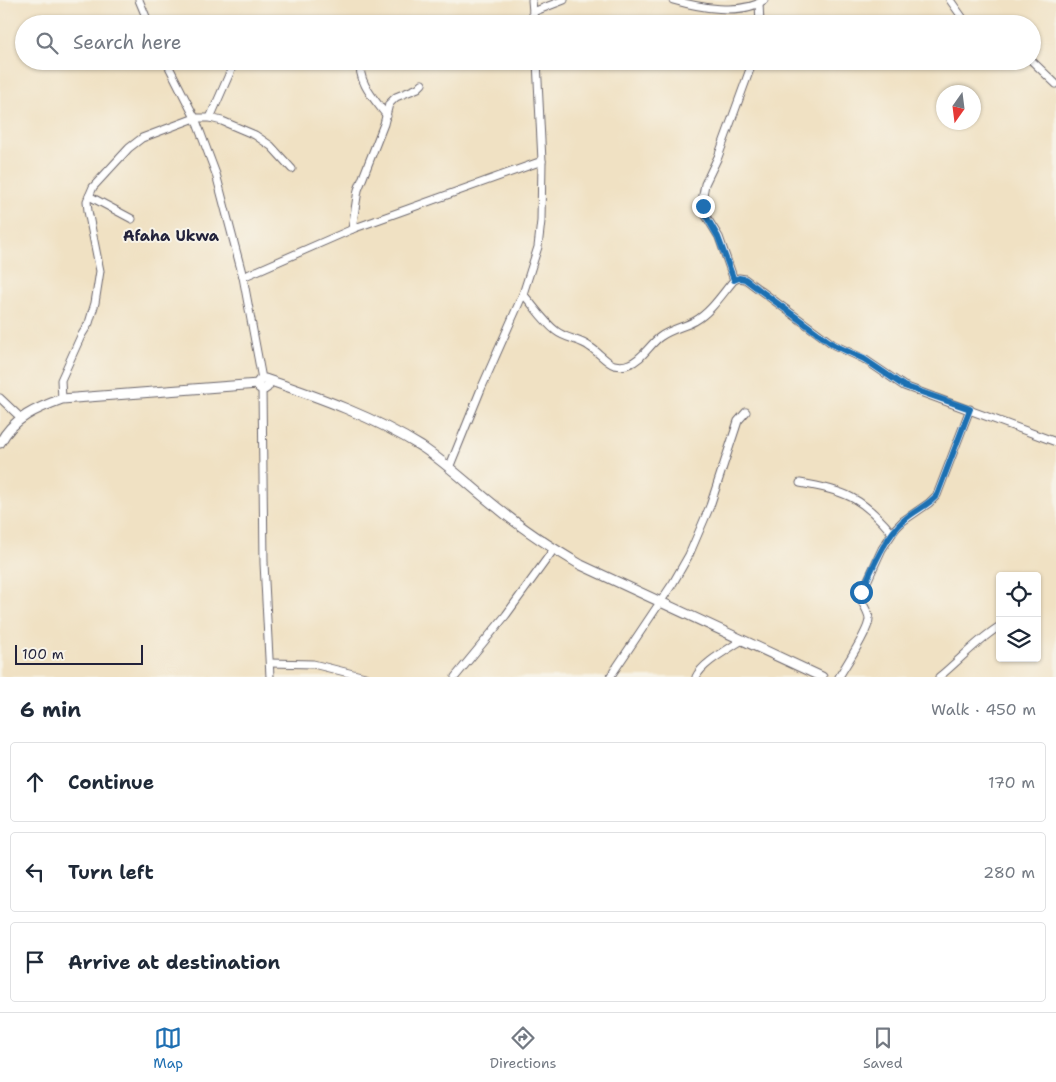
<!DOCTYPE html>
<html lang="en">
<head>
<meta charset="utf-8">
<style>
	:root { --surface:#fff; --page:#f6f6f7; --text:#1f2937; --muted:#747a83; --line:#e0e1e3; --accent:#1f6fb2 }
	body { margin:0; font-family:"Shantell Sans",sans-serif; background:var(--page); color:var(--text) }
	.controls { position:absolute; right:15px; bottom:15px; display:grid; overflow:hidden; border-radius:5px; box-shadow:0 1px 4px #0004 }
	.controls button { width:45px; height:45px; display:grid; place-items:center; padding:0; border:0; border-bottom:1px solid var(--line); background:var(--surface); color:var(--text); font:25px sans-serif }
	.compass { position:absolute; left:936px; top:85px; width:45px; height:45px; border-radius:50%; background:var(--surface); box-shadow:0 1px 4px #0004; rotate:194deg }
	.scale { position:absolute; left:15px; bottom:12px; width:128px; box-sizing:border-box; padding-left:5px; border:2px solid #22223b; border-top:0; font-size:14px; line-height:18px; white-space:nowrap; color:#22223b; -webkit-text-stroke:4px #f7f3e8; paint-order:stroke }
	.stop { position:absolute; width:15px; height:15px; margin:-11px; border:4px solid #1f6fb2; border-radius:50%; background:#fff }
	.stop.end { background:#1f6fb2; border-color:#fff; box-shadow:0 1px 5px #0008 }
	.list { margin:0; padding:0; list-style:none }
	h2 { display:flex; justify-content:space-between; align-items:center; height:65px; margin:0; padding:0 20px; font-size:21px }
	h2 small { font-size:16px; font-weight:400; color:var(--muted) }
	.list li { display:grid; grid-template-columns:32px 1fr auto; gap:15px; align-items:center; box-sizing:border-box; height:80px; margin:0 10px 10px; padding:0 10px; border:1px solid var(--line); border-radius:5px }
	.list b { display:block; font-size:19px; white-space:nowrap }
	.list em { font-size:16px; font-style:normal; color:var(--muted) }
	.icon { flex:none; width:28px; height:28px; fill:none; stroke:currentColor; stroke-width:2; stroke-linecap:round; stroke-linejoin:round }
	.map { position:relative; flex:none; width:1056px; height:677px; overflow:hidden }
	.search { position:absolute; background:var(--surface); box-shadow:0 1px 4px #0004; left:15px; right:15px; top:15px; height:55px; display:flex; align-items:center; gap:12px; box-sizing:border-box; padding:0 18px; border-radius:28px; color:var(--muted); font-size:19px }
	.sheet { height:335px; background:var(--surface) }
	nav { display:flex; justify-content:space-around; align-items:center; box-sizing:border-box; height:70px; border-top:1px solid var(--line); background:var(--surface); font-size:14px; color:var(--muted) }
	nav a { display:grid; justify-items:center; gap:2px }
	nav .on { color:var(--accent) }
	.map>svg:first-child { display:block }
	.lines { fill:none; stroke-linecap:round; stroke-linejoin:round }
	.minor-casing { stroke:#6a656b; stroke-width:9 }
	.tertiary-casing { stroke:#6a656b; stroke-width:11 }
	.minor { stroke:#fff; stroke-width:7 }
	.tertiary { stroke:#fff; stroke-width:9 }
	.route { stroke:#1f6fb2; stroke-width:6 }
	.labels { text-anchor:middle; stroke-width:4; stroke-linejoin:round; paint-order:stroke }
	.quarter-label { font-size:15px; font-weight:bold; fill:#22223b; stroke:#f7f3e8 }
</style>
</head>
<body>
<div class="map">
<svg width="1056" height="677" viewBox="0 0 1056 677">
	<rect width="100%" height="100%" fill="#f7f3e8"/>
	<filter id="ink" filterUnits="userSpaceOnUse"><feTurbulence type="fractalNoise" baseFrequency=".02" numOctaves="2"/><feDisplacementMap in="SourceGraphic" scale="10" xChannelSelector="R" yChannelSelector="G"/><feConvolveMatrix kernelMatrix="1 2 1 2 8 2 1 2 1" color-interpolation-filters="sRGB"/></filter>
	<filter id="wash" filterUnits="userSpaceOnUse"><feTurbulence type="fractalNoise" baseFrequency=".0096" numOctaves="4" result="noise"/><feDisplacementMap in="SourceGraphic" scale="20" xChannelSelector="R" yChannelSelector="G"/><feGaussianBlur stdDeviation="1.12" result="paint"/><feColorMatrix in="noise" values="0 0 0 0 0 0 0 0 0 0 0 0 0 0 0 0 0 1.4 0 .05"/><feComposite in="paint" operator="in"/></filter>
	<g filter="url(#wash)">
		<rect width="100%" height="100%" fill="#f0e1c3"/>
	</g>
	<g filter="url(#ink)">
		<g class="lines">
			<defs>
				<g id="minor">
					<polyline points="139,0 149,24"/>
					<polyline points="532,0 534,24"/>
					<path d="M673,0C697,7 742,16 764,0"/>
					<polyline points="950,0 967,24"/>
					<polyline points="759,3 760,24"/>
					<polyline points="533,12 564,0"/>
					<polyline points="166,61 195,118 216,174 243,277 262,379"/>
					<path d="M361,61C356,81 376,101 387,116"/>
					<polyline points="1032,61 1056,84"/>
					<polyline points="210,118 235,61"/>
					<polyline points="89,196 132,219"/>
					<polyline points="352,229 358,190 384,124 389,104 396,97 418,88 422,84"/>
					<polyline points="243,277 355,228 542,161"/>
					<polyline points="734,280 719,237 706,216 704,209 703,195 705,184 718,157 753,61"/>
					<path d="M523,294C534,306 543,321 556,331C566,339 580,339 590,347C597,351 607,363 614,365C619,366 625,366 629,364C642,360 650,344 660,337C671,329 684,327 695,321C711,312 722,294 734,280L739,278L745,279L834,345L864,359L904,386L1056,442"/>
					<polyline points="262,388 264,563 270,677"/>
					<polyline points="0,398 21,418"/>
					<polyline points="62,399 61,380 81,336 89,323 95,303 100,271 88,211 87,201 93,187 129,148 142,138 195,118 210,118 222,121 255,135 271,146 292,169"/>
					<polyline points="449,468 481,389 523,294 538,247 541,221 542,161 537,61"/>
					<path d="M800,483C844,490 863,498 892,533"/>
					<polyline points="270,663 313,664 365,677"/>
					<polyline points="455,677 506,615 554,549"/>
					<polyline points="610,677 673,583 689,555 710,506 738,421 746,412"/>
					<path d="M696,677C702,663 729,649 742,640"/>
					<path d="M839,677C845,666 869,631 869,619C869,612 862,604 860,597L882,549L896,528L903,521L929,503L937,495L970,409"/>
					<path d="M939,677C960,660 977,640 1000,626"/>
				</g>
				<g id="tertiary">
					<path d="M265,379C319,397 374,417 422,447C449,465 473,489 499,509C524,530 552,548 581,565L822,677"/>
					<circle cx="263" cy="384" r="5"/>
					<path d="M0,443C13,418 37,408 62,399L258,384"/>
				</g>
			</defs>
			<use href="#minor" class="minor-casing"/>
			<use href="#tertiary" class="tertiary-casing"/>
			<use href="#minor" class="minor"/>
			<use href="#tertiary" class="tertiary"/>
		</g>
	</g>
	<g class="lines" filter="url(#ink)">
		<path class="route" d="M703,206L706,216L718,237L734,280L739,278L745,279L824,338L834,345L864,359L904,386L970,409L937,495C928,506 913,511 903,521C883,540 873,568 861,592"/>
	</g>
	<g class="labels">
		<g class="quarter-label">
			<text x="171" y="241">Afaha Ukwa</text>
		</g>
	</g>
</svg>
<div class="controls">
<button><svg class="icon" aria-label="locate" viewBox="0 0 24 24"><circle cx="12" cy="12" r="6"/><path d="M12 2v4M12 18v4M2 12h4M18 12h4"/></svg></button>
<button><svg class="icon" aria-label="layers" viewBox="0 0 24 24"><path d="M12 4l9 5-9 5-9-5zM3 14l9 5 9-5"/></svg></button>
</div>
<svg class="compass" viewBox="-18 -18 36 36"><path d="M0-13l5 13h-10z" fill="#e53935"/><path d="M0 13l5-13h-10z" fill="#747a83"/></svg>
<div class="scale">100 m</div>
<div class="stop" style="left:861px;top:592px"></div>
<div class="stop end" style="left:703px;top:206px"></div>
<div class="search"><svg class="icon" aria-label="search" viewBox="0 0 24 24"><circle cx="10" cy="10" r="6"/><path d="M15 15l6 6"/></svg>Search here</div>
</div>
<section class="sheet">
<h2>6 min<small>Walk · 450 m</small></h2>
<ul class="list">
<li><svg class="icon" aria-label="ahead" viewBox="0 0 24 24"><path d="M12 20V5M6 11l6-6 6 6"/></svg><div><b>Continue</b></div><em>170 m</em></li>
<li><svg class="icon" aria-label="left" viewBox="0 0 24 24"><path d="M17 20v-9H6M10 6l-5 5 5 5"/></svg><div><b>Turn left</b></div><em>280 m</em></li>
<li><svg class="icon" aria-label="arrive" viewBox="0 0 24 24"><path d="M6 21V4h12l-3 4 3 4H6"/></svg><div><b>Arrive at destination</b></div></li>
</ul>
</section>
<nav>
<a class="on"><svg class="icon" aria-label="map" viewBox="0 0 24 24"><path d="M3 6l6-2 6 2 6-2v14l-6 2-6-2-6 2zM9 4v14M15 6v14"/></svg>Map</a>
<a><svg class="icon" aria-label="directions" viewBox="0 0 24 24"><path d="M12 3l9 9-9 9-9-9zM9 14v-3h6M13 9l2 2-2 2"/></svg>Directions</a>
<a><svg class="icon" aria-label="saved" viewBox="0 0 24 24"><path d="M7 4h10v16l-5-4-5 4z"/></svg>Saved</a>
</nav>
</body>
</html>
